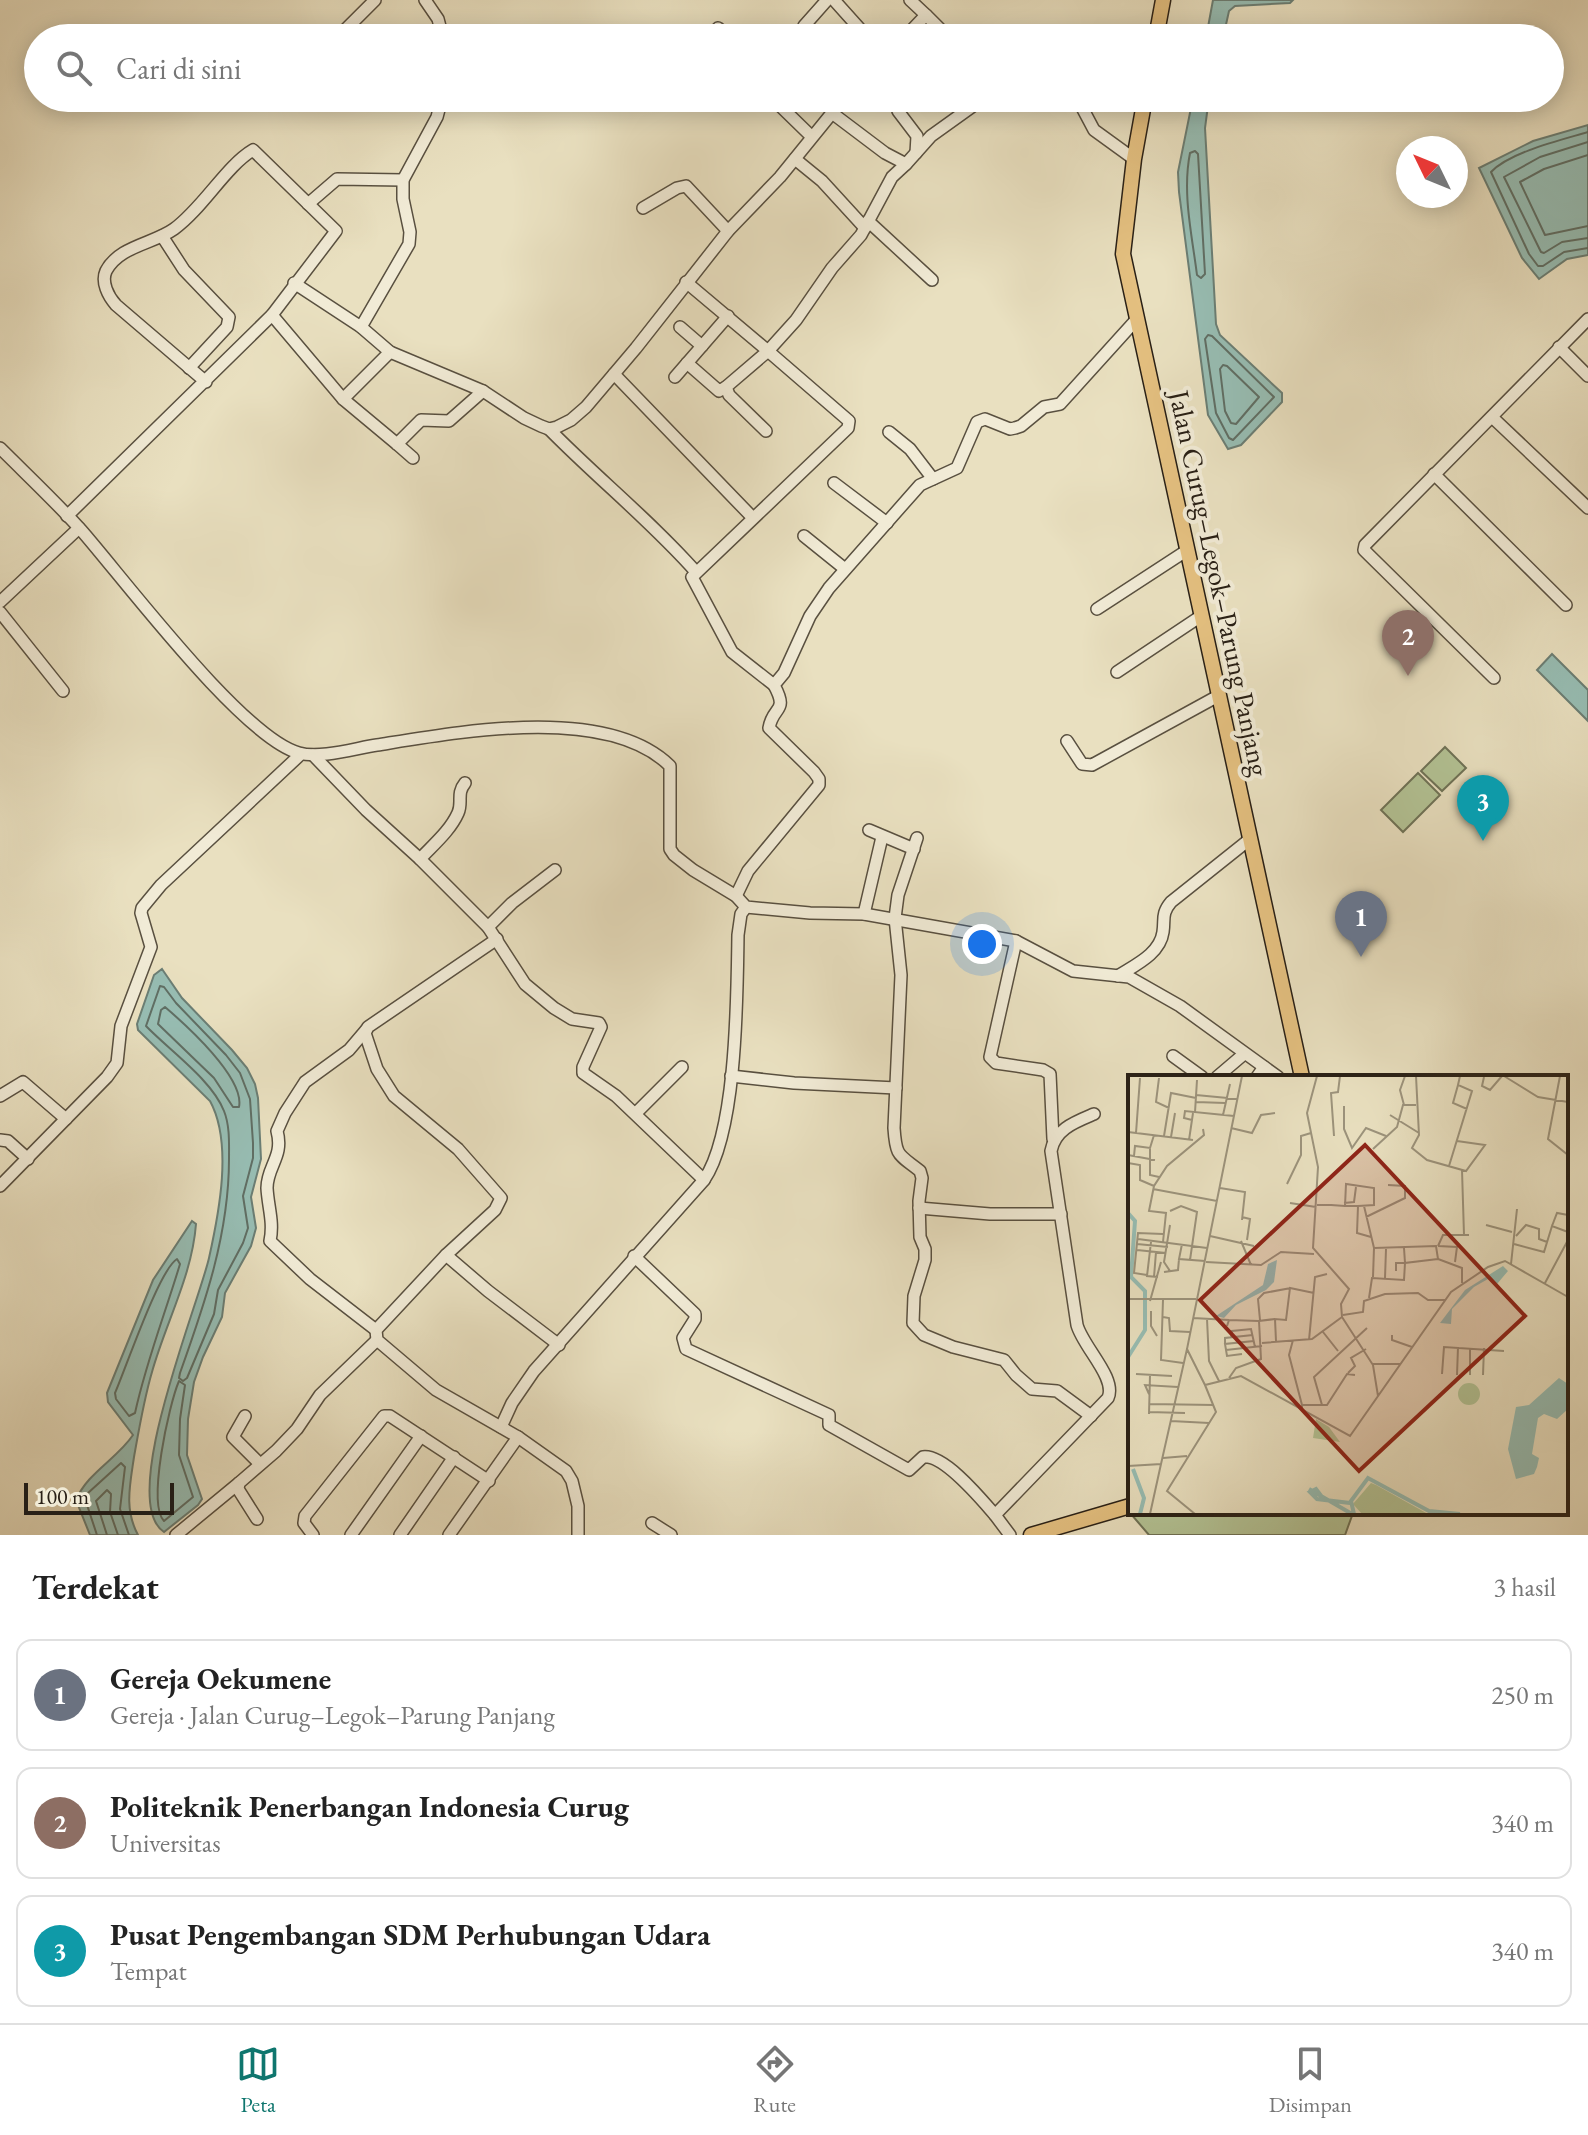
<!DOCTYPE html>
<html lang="id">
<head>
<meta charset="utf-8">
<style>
	:root { --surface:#fff; --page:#f6f6f6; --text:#222; --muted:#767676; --line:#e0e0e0; --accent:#0f766e }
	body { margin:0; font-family:"EB Garamond",serif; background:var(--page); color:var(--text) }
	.compass { position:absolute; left:1396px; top:136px; width:72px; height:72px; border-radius:50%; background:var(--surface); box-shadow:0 4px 20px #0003; rotate:313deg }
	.scale { position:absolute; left:24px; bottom:20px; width:150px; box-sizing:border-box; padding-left:8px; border:4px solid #292016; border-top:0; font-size:22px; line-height:28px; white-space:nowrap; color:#292016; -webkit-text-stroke:6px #f1ebd6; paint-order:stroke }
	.you { position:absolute; left:982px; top:944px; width:28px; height:28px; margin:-20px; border:6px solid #fff; border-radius:50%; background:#1a73e8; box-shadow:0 0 0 12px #1a73e833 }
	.badge { display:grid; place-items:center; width:52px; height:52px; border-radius:50%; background:var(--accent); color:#fff; font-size:26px; font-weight:700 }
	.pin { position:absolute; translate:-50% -66px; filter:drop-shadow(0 2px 4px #0008) }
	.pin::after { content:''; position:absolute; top:42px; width:28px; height:24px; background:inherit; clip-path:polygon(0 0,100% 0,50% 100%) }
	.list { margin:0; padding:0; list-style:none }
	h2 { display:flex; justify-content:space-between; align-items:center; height:104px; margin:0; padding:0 32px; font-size:34px }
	h2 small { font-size:26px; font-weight:400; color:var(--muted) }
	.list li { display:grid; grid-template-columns:52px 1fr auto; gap:24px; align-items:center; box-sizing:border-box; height:112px; margin:0 16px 16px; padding:0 16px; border:2px solid var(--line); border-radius:16px }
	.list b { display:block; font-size:30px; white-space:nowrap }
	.list p { margin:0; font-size:26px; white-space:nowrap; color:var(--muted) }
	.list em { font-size:26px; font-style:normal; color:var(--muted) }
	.icon { flex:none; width:44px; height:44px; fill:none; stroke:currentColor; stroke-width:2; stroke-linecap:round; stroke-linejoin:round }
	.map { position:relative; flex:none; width:1588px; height:1535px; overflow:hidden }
	.search { position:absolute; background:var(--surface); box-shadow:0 4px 20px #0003; left:24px; right:24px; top:24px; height:88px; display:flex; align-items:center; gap:20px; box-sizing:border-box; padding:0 28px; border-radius:44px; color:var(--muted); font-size:30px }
	.sheet { height:488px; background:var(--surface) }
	nav { display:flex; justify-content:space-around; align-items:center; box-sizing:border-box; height:112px; border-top:2px solid var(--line); background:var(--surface); font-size:22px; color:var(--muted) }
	nav a { display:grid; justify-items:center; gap:4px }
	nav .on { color:var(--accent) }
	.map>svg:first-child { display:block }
	.green { fill:#b3c395; stroke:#6e7256; stroke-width:2 }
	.water { fill:#97bdb3; stroke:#6b7e74; stroke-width:2 }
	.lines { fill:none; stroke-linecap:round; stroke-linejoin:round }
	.shore { stroke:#606e64; stroke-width:2 }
	.minor-casing { stroke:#595040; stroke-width:14 }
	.major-casing { stroke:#292016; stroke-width:17 }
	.minor { stroke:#f1ebd6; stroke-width:11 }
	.major { stroke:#e4c080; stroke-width:14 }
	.labels { text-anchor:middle; stroke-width:8; stroke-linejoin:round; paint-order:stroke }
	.street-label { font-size:28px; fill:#292016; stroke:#f1ebd6 }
	.inset-river { fill:none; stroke:#97bdb3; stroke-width:4 }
	.inset-road { fill:none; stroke:#9c937c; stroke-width:2 }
	.view { fill:#8f2418; fill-opacity:0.15; stroke:#8f2418; stroke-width:4 }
	.inset-edge { fill:none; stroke:#292016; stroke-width:4 }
</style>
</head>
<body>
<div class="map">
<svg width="1588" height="1535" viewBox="0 0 1588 1535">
	<rect width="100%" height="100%" fill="#e9e0c0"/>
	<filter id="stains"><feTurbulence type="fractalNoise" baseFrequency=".0025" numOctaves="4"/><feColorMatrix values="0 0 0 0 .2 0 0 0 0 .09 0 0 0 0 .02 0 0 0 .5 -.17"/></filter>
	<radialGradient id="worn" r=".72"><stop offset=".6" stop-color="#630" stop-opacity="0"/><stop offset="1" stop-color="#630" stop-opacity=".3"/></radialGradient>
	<g class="green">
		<polygon points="1445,747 1466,768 1442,791 1421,771"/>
		<polygon points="1418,773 1440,795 1403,832 1381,810"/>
		<polygon points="1135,1513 1353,1513 1345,1535 1149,1535 1131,1514"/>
	</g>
	<g class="water">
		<polygon points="1213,0 1293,0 1290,3 1235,6 1229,11 1223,38 1206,38"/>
		<polygon points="1193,98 1209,98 1205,128 1216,324 1220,335 1282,393 1282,402 1241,445 1228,449 1208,415 1179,192 1178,172"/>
		<polygon points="1588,125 1588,255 1567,259 1539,279 1522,258 1479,168 1533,141"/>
		<polygon points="1552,654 1588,690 1588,721 1537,670"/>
		<path d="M162,969L182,998L232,1050L247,1068L255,1084L258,1098L261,1159L251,1197L256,1228L251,1246L225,1293L222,1317L203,1357L194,1382L188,1419L187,1455L202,1499L198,1505L164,1532C117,1501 198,1306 209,1258C219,1213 233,1143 210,1101L138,1030L137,1024L154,975Z"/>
		<path d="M192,1221L196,1224C192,1276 166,1322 152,1372C144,1399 139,1429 134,1457C130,1485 124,1509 138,1535H90L76,1500C87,1473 117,1459 133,1435L108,1402L107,1393L153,1280Z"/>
	</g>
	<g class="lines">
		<g class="shore">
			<path d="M1588,132C1561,140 1510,152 1491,172L1529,254L1538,266H1543L1564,252L1588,248"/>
			<polyline points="1588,142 1540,157 1504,177 1541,252 1544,253 1562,242 1588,238"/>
			<path d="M1195,151L1198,154L1205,274L1201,278L1197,275C1192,235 1182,193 1190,153Z"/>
			<polyline points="1588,155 1544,169 1520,182 1545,235 1588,226"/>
			<polygon points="1208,335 1212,336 1274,397 1233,440 1229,438 1216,413 1205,339"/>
			<polygon points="1223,365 1227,366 1259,397 1236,424 1231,423 1225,411 1220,369"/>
			<path d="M160,986L164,987L176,1003L226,1055L240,1073L250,1099L253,1143V1158L243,1196L248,1228L243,1243L218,1290L214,1314L187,1378L183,1381L179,1378L180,1373C205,1303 229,1234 229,1159C229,1144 230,1126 224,1111C212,1080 169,1050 146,1026Z"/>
			<path d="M165,1007C186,1025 245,1078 239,1107H233L214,1078L158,1024L161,1010Z"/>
			<path d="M177,1259L180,1264C165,1314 146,1362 135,1413L129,1416L116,1399L115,1393C126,1368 159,1270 177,1259Z"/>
			<path d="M179,1381L185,1385L180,1419L179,1455L193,1497L164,1521C147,1504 169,1404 179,1381Z"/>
			<polyline points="97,1535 85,1499 88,1493 121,1463 125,1467 120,1509 129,1535"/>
			<polyline points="107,1535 96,1501 107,1490 111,1494 110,1512 118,1535"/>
		</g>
		<defs>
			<g id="minor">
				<polyline points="425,0 438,19 443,38"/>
				<polyline points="834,0 868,38"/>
				<polyline points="910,0 926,15"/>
				<polyline points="718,28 730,38"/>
				<polyline points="337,38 375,0"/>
				<polyline points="810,38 804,26 827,0"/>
				<polyline points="904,38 926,15 949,38"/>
				<polyline points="772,98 811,136"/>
				<polyline points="1077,98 1094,130 1134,159"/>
				<polyline points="898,111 917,136 916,153"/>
				<polyline points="832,113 846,98"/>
				<polyline points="795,159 822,181 865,228"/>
				<polyline points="308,204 337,179 403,180"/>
				<polyline points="643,208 677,188 686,186 728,231"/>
				<polyline points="868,221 932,280"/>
				<polyline points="162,236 184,270 229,317 227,327 189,368"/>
				<polyline points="686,282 768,351 726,387 729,395 766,431"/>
				<polyline points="294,283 361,327 390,352 483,391 524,418 541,426 549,429 557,427 571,420 586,407 636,348 728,231 780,177 832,113 885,153 906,164 931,136 984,98"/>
				<polyline points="272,315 343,399 397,444 421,420 449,421 483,391"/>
				<polyline points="361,327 409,244 410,232 403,199 403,180 437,117 442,98"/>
				<polyline points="680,327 702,346"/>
				<polyline points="1559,347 1588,376"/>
				<polyline points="687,363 719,391 726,387"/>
				<polyline points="614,374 752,517"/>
				<polyline points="675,377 728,316"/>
				<polyline points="343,399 390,352"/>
				<polyline points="1492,417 1588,508"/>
				<path d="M549,429C597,478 651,521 696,572"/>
				<polyline points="889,432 910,449 933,479"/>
				<polyline points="397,444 413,458"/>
				<path d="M0,448C27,475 55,501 81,530C124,579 243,738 299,753C320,759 356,748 377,745C458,732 607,704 670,766V849L674,855L693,870L736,896L746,907L810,913L864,914L1016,941L1073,971L1129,977L1180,1006L1278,1077"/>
				<polyline points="1434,474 1566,605"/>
				<polyline points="834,483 887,523"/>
				<path d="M67,516L272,315L336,231L253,150C226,166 203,208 174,229C153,244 119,246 106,271C101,282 108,296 116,305L206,382"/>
				<polyline points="804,536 845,569"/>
				<polyline points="0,602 79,528"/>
				<polyline points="1097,609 1186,551"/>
				<polyline points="0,612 63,691"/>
				<polyline points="1117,672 1201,616"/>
				<polyline points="1494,678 1369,555 1364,550 1365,545 1588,319"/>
				<polyline points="774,685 732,652 692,577 848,428 849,421 768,351 796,320 832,268 861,235 892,177 906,164"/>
				<polyline points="1067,741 1082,764 1092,765 1218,696"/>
				<polyline points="313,755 366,810 420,859"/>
				<path d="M465,783C456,794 463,802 458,813C450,831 433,845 420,859L488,927L525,984L554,1008L572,1019L599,1023L601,1027L583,1067V1073L616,1096L704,1180"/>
				<polyline points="869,830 914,849"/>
				<path d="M917,838L898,895L895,918L901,975L894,1128C896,1158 899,1154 920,1171L922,1178L919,1201L920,1237L925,1249V1260L914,1296L913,1323L924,1335L953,1347L1004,1360L1016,1375L1032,1389L1057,1391L1091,1416"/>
				<path d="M736,896L748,871L819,785V779L814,772L769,728C773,705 789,713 774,685L784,673L810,616L829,588L920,485L957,468L977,422L985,419L1010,429L1015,428L1021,426L1044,407L1060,404L1136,320"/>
				<polyline points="864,914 882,837"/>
				<polyline points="488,927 512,903 555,870"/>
				<polyline points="497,939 368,1027 365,1033 377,1069 394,1096 458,1149 501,1198 495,1210 446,1255 488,1291 559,1345"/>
				<polyline points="1016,941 990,1057 996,1063 1043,1070 1050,1074 1053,1139"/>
				<path d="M1118,976C1135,965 1160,954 1163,932C1165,919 1161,914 1171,902L1250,839"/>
				<path d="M366,1030L349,1050L305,1082L285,1113L277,1131C284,1157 267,1166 267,1188C268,1207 274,1222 270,1241L310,1279L376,1330"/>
				<polyline points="1173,1056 1202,1077"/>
				<polyline points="731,1076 794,1083 896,1088"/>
				<polyline points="1217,1077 1244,1054"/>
				<polyline points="1257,1077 1264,1067"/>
				<polyline points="0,1096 23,1082 66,1119"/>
				<polyline points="636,1113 682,1067"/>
				<polyline points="0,1140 8,1141 28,1159"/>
				<polyline points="0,1186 107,1077 117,1063 121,1026 151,947 141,913 142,908 161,885 301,754"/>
				<polyline points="919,1208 990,1214 1061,1214"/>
				<polyline points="446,1255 376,1330 377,1340 436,1390 518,1437 566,1471 572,1481 578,1506 578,1535"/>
				<path d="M634,1256L695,1314V1319L683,1338L686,1349L829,1415V1425L909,1470L923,1457C944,1454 981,1499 995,1515"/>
				<polyline points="245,1416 233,1437 260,1464"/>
				<path d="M501,1427L512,1403L534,1371L704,1180C737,1132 737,996 738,935L741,914L746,907"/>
				<polyline points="257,1519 238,1489 239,1483 276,1451 297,1429 320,1395 377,1340"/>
				<polyline points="652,1523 671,1535"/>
				<polyline points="176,1535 239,1483"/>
				<polyline points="313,1535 304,1523 305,1516 384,1416 390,1416 489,1481"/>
				<polyline points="351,1535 421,1436"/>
				<polyline points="400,1535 454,1457"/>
				<polyline points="449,1535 518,1437"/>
				<path d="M1010,1535L995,1515L1108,1398C1117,1378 1083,1347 1077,1325L1051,1151C1055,1129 1075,1122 1094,1114"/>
			</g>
			<g id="major">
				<polyline points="1156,38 1163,0"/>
				<polyline points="1145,98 1134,159 1123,254 1302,1077"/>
				<polyline points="1031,1535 1130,1506"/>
			</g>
		</defs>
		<use href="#minor" class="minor-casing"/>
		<use href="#major" class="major-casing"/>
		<use href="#minor" class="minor"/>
		<use href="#major" class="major"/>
	</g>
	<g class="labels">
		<g class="street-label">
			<text transform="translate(1220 583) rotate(78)" y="10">Jalan Curug–Legok–Parung Panjang</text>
		</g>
	</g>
	<g transform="translate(1128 1075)">
		<rect width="440" height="440" fill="#e9e0c0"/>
		<path d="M330 319a11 11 0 1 1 22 0a11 11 0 1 1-22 0ZM188,344L201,352L212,367L185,363ZM243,408L248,410L300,439H234L225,429Z" fill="#b3c395"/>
		<path d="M149,185L146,207L138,215L108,230L96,243L88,241L135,210L140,189ZM375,191L380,196L369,209L360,204L346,212L324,234L323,249L312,248L337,215ZM431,303L440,309V334L429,344L416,339L410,343L404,379L411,383L409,392L406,399L388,404L380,374L388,332L401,330Z" fill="#97bdb3"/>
		<path class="inset-river" d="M0,138L7,146L3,202L17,216V255L0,282M5,394L16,423L12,439M181,414L224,439M194,422L188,414L182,417L189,424L222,428M226,439L223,426L240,403L301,436L332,439"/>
		<path class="inset-road" d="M20,1H77M114,1L59,274L77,310L113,301L222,361L323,217L360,192L377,186L440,222M189,1L179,38L190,92L185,173L221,214L213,229L214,242L245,290L250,321M288,1L291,60L284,73L299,85L338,96L357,70L329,66M376,1L410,22L440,27M432,1L420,64L440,80M356,2L354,11L362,15L374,1M31,3L28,27L41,33M330,10L325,28L339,34M68,20L110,24M68,27L97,28M276,30L272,15L277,1M216,31V54L224,73L238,53L258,61M67,37L69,5M95,40L102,9M262,40L291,58M64,45L56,43L57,36L106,41M103,53L124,58L133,40L147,38M0,57L65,65M8,58L12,3M36,61L43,18L68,23M206,61L203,18L210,17L212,1M43,62L47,38M61,65L65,38M22,74V100L31,102M245,74L269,52L275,30H288M0,80L27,85M6,81L7,71L22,73L26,60M0,88L12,90V105L26,111M321,91L344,16L330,10L332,1M334,95L336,160M159,109L173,80V61L183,58M92,113L117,117L114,145M25,114L89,126M162,128L188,132M216,128L226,127L228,112M189,130H203L217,131H230L246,130V113L218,109L217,131M230,131L229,158L243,162M236,131L246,173L308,171L310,184L334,193V208M42,136L53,131L69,137L62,185M114,142L122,144L119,165M238,142L277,123V111L260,110M42,150L36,187L42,196M358,150L384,157M424,151L429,138L440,140M82,161L126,171M388,161L398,150L411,154V164L419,167M10,164L79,173M113,166L123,190M23,167L19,201L30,202M35,167L38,138L21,136L26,111L39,91L76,60L75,54M9,169L40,172M54,169L51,184L77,186M386,169L416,177L424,151L440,157M310,171L315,160H341M310,171L329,172L327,187M9,175L38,178M78,187L133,190L153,177L186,179M383,189L389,134M268,196V188H277L276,173M36,197L50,195L51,184M19,200L6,198L10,158L35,159M26,202L28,177M245,202L246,173M257,203L258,174M417,208L440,165M241,223L244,203L276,205L277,188L310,184M0,224H68M35,225L33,285L55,288M22,226L33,187M23,236V251L29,261M215,240L235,237L236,226L257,219L290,218L300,225H317M35,242L41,243L42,256L62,257M65,243L101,245M79,244L81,286L91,306M132,245L130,224L136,218L163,213M99,251L101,245L131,246M195,257L210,276M264,260V265L284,272M103,263L104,256L123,254L127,272M165,265L161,280L174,330M181,265L187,202L199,199M148,266L147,244L158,245L162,213L186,218M134,268L184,264L214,242M97,269V263L125,260M98,275L134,271M114,279L99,281L97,269L126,266M244,289H272M220,298L227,291L223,283L238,274M8,299L44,301M314,299L316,272L376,276M329,300L330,272M342,300V273M355,300L356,273M101,303L108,293L133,284L131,246L147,244M21,319L17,310L50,312M21,329L86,330M194,330L186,302L239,253M174,335V330H199L219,299L227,300M21,337L57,338M21,339L22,300M43,346L81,348M35,383L59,381M0,391L33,389L59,274M22,439L33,389M67,439L39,416L88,337L77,310"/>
		<path class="view" d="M237,70L397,241L231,396L72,225Z"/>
		<rect width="440" height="440" class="inset-edge"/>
	</g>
	<rect width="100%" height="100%" filter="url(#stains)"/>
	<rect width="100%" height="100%" fill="url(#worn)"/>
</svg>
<svg class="compass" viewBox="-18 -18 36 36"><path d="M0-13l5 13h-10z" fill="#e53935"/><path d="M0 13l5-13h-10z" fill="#767676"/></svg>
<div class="scale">100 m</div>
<div class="you"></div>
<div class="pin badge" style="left:1361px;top:957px;background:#6b7280">1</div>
<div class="pin badge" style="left:1408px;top:676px;background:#8d6e63">2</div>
<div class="pin badge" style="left:1483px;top:841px;background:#0f9aa8">3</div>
<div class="search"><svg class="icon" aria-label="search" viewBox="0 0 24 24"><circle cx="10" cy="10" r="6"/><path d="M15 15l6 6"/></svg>Cari di sini</div>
</div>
<section class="sheet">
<h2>Terdekat<small>3 hasil</small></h2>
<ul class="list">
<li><span class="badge" style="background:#6b7280">1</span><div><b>Gereja Oekumene</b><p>Gereja · Jalan Curug–Legok–Parung Panjang</p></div><em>250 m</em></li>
<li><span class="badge" style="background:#8d6e63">2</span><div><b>Politeknik Penerbangan Indonesia Curug</b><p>Universitas</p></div><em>340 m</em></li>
<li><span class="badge" style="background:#0f9aa8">3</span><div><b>Pusat Pengembangan SDM Perhubungan Udara</b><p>Tempat</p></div><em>340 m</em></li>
</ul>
</section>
<nav>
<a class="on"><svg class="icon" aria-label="map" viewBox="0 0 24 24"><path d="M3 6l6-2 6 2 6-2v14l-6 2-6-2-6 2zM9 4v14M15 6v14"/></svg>Peta</a>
<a><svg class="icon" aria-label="directions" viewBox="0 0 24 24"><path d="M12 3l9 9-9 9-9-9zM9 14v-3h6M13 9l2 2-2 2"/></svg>Rute</a>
<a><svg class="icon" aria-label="saved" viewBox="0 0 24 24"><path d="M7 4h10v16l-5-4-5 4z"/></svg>Disimpan</a>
</nav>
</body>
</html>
